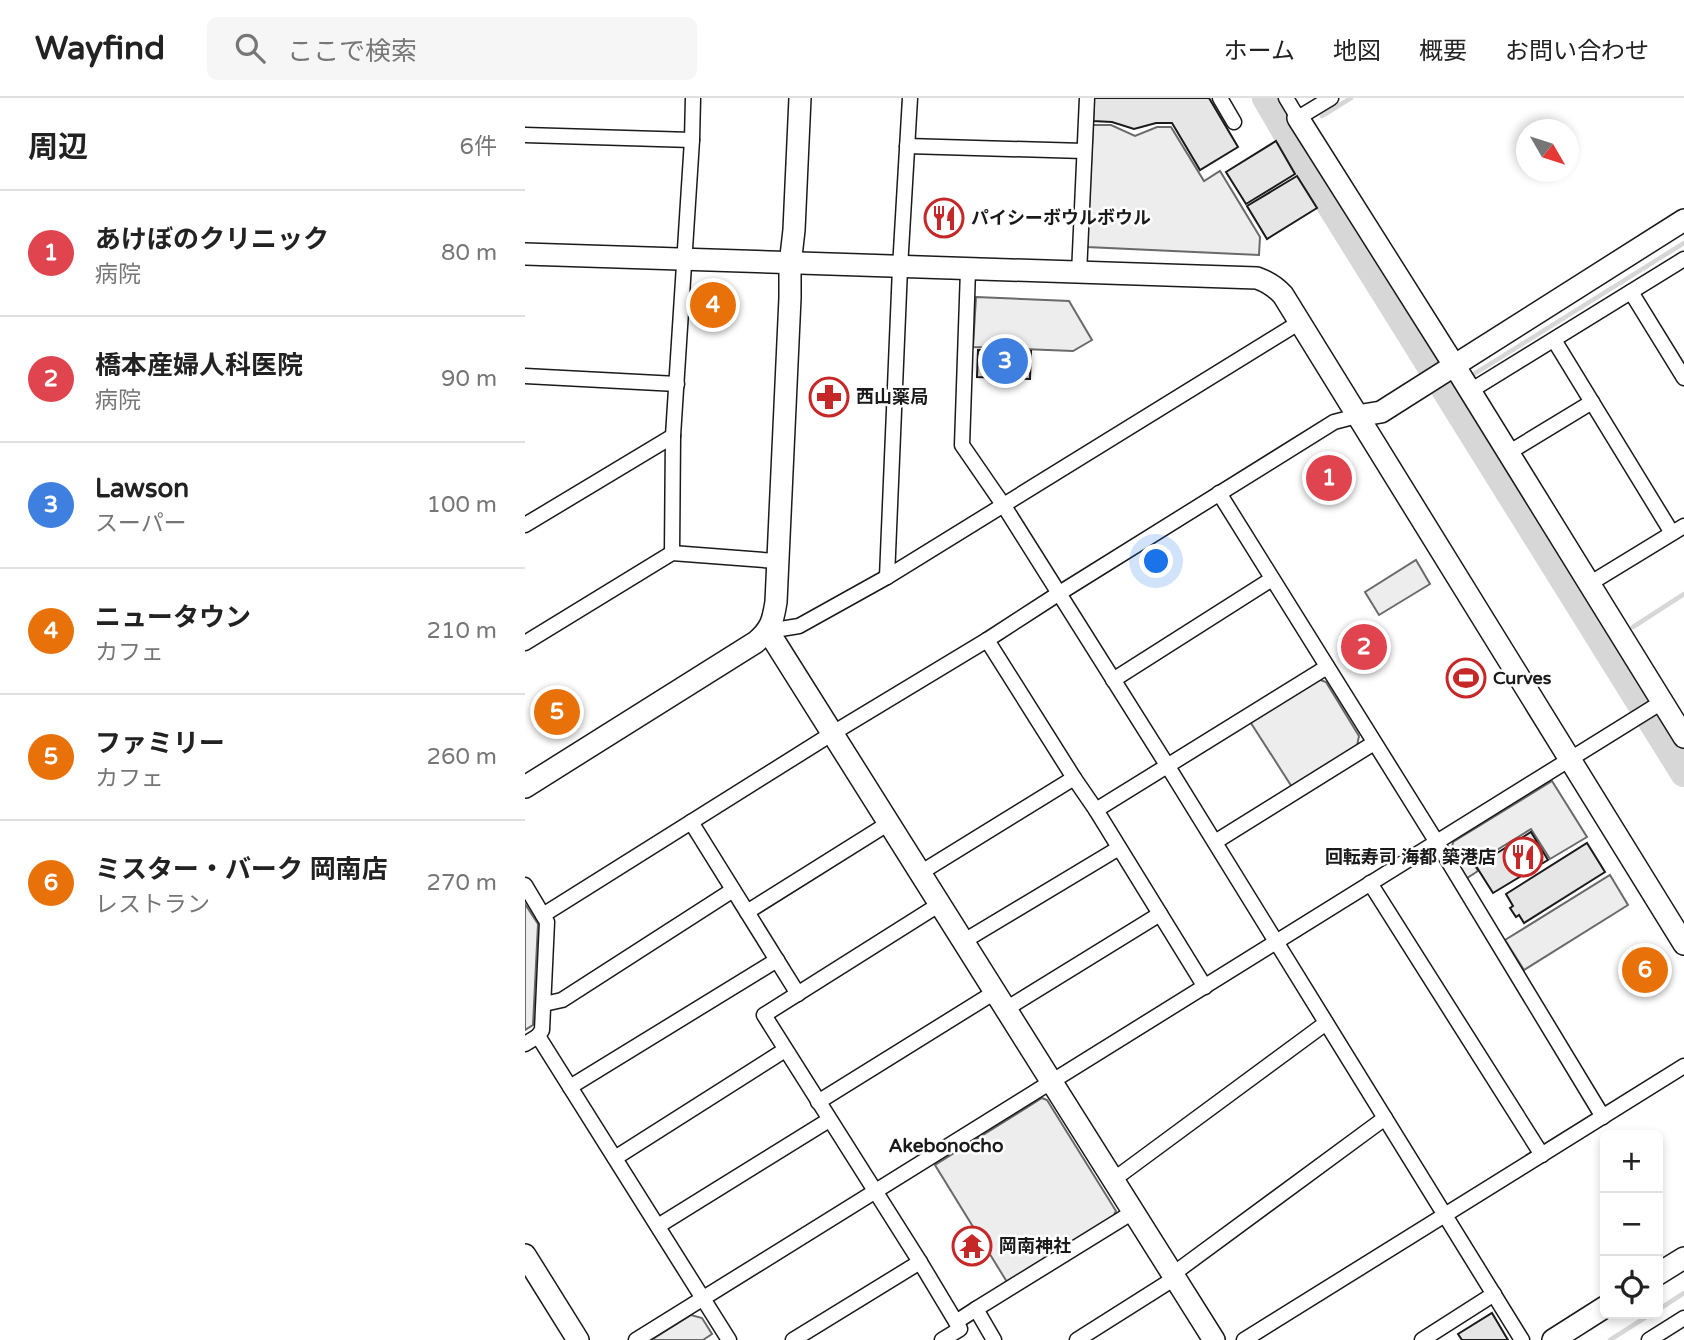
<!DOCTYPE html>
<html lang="ja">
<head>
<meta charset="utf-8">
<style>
	:root { --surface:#fff; --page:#f6f6f6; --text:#222; --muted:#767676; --line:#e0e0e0; --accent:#7c3aed }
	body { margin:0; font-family:"Varela Round","Noto Sans JP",sans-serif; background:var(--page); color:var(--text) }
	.controls { position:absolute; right:21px; bottom:21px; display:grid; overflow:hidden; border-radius:10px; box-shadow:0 4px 10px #0003 }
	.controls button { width:63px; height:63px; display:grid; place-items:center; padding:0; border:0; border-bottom:2px solid var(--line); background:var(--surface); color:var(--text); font:35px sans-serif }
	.compass { position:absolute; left:991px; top:21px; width:63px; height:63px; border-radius:50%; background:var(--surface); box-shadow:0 4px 10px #0003; rotate:129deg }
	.you { position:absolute; left:632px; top:464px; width:24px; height:24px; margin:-18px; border:5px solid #fff; border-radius:50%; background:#1a73e8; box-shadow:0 0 0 10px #1a73e833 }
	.badge { display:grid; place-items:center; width:46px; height:46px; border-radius:50%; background:var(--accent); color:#fff; font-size:23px; font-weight:700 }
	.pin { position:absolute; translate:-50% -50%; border:4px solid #fff; box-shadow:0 2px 7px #0006 }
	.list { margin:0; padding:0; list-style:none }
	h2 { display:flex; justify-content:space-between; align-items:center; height:91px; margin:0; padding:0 28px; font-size:30px }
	h2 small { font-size:23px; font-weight:400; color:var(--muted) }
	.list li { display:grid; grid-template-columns:46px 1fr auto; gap:21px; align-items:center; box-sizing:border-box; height:126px; padding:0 28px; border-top:2px solid var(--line) }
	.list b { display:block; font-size:26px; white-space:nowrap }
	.list p { margin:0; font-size:23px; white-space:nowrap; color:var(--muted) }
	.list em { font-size:23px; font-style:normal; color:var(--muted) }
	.icon { flex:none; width:38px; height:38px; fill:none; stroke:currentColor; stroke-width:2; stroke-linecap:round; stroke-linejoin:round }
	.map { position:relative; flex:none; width:1159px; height:1242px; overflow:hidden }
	header { display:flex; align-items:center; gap:42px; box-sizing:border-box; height:98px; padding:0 35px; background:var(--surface); border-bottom:2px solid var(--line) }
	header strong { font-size:33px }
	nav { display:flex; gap:38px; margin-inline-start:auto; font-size:24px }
	.search { width:490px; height:63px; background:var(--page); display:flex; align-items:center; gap:18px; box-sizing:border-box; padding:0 24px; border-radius:10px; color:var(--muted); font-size:26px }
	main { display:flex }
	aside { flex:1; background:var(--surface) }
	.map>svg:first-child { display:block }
	.built { fill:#ededed; stroke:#6a6a6a; stroke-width:2 }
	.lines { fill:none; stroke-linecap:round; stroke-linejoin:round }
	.stream { stroke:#d7d7d7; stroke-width:4.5 }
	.river { stroke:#d7d7d7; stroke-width:28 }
	.building { fill:#e6e6e6; stroke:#1a1a1a; stroke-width:2 }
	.street-casing { stroke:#1a1a1a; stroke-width:17 }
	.secondary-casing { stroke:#1a1a1a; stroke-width:24 }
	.street { stroke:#fff; stroke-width:14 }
	.secondary { stroke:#fff; stroke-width:21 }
	.labels { text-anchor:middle; stroke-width:5; stroke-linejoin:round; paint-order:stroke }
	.poi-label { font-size:18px; font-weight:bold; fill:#1a1a1a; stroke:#fff; text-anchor:start }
	.neighbourhood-label { font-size:19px; font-weight:bold; fill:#1a1a1a; stroke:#fff }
</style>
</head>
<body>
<header>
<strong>Wayfind</strong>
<div class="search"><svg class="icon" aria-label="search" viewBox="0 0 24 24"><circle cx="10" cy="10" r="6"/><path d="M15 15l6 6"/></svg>ここで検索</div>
<nav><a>ホーム</a><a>地図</a><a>概要</a><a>お問い合わせ</a></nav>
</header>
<main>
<aside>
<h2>周辺<small>6件</small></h2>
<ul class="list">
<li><span class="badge" style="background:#e0444e">1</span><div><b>あけぼのクリニック</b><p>病院</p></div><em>80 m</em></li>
<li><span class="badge" style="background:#e0444e">2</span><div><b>橋本産婦人科医院</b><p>病院</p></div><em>90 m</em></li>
<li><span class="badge" style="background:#3f7fe0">3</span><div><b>Lawson</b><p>スーパー</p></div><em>100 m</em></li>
<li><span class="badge" style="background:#e8710a">4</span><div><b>ニュータウン</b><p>カフェ</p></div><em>210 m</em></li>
<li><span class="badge" style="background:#e8710a">5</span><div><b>ファミリー</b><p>カフェ</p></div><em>260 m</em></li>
<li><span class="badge" style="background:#e8710a">6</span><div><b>ミスター・バーク 岡南店</b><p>レストラン</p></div><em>270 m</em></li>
</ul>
</aside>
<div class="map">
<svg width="1159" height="1242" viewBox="0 0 1159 1242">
	<rect width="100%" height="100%" fill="#fff"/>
	<g class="built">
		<polygon points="568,27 586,27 610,38 632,29 646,29 679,83 695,73 735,139 734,157 562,149"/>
		<polygon points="451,199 544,203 567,242 548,253 448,249"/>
		<polygon points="891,462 905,486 854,517 840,494"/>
		<polygon points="790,580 801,584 834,638 832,648 767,689 724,622"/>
		<polygon points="1027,683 1062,739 1025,761 1006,731 949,766 953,773 942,780 926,755 928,744"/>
		<polygon points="1085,777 1103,807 999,872 980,842"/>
		<polygon points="0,806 13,826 8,927 0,932"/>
		<polygon points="517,1000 522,1002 591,1113 588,1119 482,1184 410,1067"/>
		<polygon points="166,1217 177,1220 187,1236 178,1242 126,1242"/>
	</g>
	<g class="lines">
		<g class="stream">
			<polyline points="797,18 826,0"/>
			<polyline points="764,39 768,36"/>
			<polyline points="949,276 1159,145"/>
			<polyline points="921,293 926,290"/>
			<polyline points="1108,529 1159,496"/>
			<polyline points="1079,547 1084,543"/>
			<polyline points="1133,1212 1159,1195"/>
			<polyline points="1085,1242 1126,1216"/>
		</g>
		<polyline class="river" points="741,0 776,60 1159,675"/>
	</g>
	<g class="building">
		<polygon points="569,0 684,0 713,49 675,72 647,25 631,25 609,31 587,24 568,23"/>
		<polygon points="751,43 770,76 721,106 701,74"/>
		<polygon points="772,78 792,110 742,141 722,108"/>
		<polygon points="453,252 506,253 505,281 452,279"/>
		<polygon points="1006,734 1023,762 968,795 951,768"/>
		<polygon points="1062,745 1080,774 999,825 994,817 991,819 985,810 988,808 981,796"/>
		<polygon points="967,1215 983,1242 937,1242 933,1236"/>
	</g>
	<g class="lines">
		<defs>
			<g id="street">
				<polyline points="695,0 709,24"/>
				<polyline points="761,0 773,20 806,0"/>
				<polyline points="0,37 167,42"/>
				<polyline points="382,48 559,53"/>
				<polyline points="443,172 437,347 479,408 642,667 997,1242"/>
				<polyline points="554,176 562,0"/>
				<polyline points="1106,194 1159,280"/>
				<polyline points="1029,242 1147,435"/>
				<polyline points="0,278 152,286"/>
				<polyline points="945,293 1159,161"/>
				<polyline points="983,355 1067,304"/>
				<polyline points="694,395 911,743 1078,1019"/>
				<polyline points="0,427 148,338"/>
				<polyline points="147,455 148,338 167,42 168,0"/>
				<polyline points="362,479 375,170 385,0"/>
				<polyline points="1064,486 1159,428"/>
				<polyline points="243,533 274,528 362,479 775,224"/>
				<polyline points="462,542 549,680"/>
				<polyline points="0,545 147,455 251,463"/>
				<polyline points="588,582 747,481"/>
				<polyline points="571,712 680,889"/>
				<polyline points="166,724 273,896"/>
				<polyline points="690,744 849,645"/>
				<polyline points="395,775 549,680 571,712 802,569"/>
				<polyline points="845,785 1017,1057"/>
				<polyline points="0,787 22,824 17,932 13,938 0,946"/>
				<polyline points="415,806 239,917 395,1164 431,1224 451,1211 469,1242"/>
				<polyline points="222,814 364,725"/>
				<polyline points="18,817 308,635 462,542 533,496 809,324 832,318"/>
				<polyline points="439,843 594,750"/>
				<polyline points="19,906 37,902 208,792"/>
				<polyline points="481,911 635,816"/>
				<polyline points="13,938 204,1242"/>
				<polyline points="45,989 252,862"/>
				<polyline points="293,1004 470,894"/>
				<polyline points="90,1060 260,952"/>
				<polyline points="588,1082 801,925"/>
				<polyline points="133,1128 304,1022"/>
				<polyline points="648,1176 860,1020"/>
				<polyline points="451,1211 608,1114"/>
				<polyline points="111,1242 1137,604"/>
				<polyline points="268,1242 395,1164"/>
				<polyline points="417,1242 435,1231 431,1224"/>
				<polyline points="552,1242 650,1180"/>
				<polyline points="719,1242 1159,968"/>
				<polyline points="897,1242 969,1196"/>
				<polyline points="1124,1242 1159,1220"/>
			</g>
			<g id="secondary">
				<polyline points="773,20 934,275 1159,639"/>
				<path d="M0,156C244,166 488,174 732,180C743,184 750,188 758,197L1159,846"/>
				<polyline points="832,318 856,314 1159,122"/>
				<polyline points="243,533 689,1242"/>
				<path d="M0,689L231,544C246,531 248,523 251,504L265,200V167L269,132L275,0"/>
				<polyline points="0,1157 53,1242"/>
				<polyline points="1133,1176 1159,1160"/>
				<polyline points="1028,1242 1080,1209"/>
			</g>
		</defs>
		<use href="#street" class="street-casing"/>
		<use href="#secondary" class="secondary-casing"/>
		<use href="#street" class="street"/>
		<use href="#secondary" class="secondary"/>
	</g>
	<defs>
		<symbol id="restaurant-ring" viewBox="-11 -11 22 22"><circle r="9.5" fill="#fff" stroke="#c62828" stroke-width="1.5"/><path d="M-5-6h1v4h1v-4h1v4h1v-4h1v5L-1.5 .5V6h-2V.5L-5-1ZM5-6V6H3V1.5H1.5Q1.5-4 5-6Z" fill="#c62828"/></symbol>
		<symbol id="pharmacy-ring" viewBox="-11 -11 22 22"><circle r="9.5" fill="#fff" stroke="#c62828" stroke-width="1.5"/><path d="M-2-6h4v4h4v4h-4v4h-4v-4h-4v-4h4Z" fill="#c62828"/></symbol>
		<symbol id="stadium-ring" viewBox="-11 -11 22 22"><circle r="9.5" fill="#fff" stroke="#c62828" stroke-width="1.5"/><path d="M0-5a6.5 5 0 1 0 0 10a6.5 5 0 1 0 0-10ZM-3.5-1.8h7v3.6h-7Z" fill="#c62828"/></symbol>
		<symbol id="temple-ring" viewBox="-11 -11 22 22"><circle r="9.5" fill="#fff" stroke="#c62828" stroke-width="1.5"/><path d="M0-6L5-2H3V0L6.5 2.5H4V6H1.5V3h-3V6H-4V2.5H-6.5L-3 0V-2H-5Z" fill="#c62828"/></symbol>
	</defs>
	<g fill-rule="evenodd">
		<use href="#restaurant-ring" x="397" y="98" width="44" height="44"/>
		<use href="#pharmacy-ring" x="282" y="277" width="44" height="44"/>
		<use href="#stadium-ring" x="919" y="558" width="44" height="44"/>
		<use href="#restaurant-ring" x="976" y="737" width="44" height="44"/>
		<use href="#temple-ring" x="425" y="1126" width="44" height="44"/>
	</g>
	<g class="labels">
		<g class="poi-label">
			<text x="446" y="126">パイシーボウルボウル</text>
			<text x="331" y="305">西山薬局</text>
			<text x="968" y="586">Curves</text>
			<text x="971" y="765" text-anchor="end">回転寿司 海都 築港店</text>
			<text x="474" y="1154">岡南神社</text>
		</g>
		<g class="neighbourhood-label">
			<text x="421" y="1054">Akebonocho</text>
		</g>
	</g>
</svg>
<div class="controls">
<button>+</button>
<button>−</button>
<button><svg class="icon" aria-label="locate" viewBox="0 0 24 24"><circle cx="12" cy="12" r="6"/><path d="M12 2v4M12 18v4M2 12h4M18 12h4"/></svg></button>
</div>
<svg class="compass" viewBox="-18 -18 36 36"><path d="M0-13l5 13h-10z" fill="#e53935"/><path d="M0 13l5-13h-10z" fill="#767676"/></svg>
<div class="you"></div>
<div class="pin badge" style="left:804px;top:380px;background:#e0444e">1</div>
<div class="pin badge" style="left:839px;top:549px;background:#e0444e">2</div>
<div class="pin badge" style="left:480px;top:263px;background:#3f7fe0">3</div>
<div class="pin badge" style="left:188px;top:207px;background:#e8710a">4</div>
<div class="pin badge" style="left:32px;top:614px;background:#e8710a">5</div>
<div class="pin badge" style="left:1120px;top:872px;background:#e8710a">6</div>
</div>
</main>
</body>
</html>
